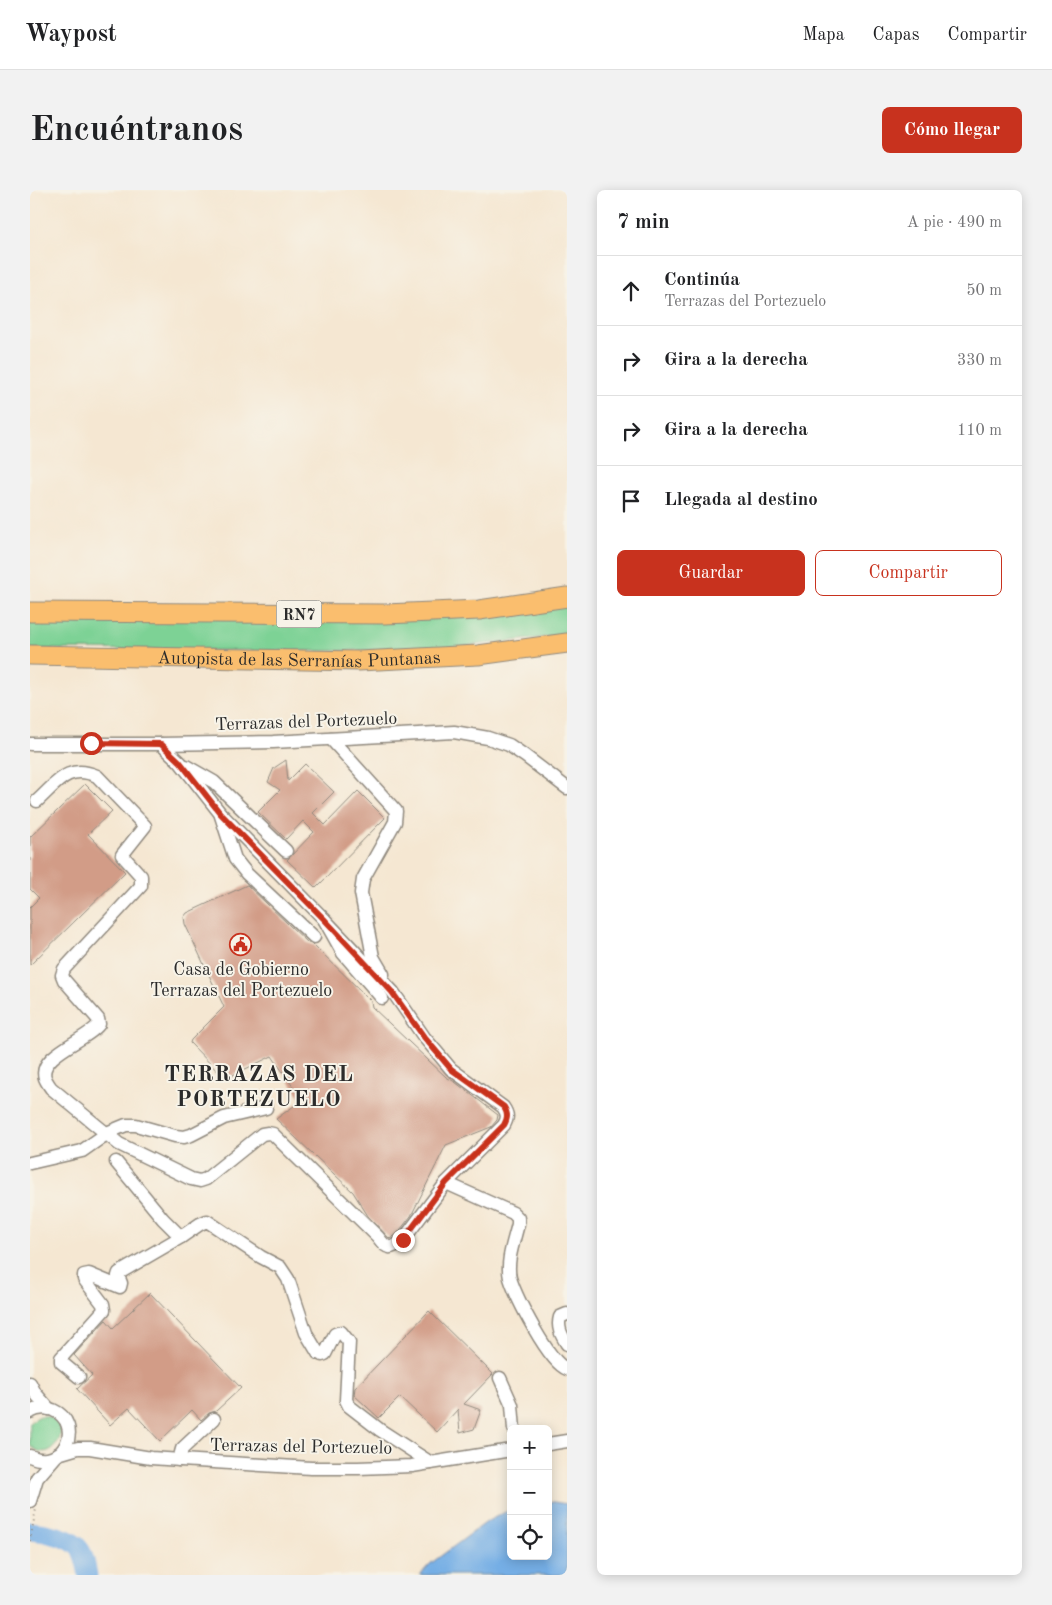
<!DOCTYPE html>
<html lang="es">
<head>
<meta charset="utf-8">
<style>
	:root { --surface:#fff; --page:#f2f2f2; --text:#202124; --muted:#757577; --line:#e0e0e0; --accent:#c8321e }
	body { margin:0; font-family:"Old Standard TT",serif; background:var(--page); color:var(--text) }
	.controls { position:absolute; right:15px; bottom:15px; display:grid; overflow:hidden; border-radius:8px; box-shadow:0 2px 12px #0003 }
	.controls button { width:45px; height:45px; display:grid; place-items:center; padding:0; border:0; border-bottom:1px solid var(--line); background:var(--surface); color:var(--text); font:25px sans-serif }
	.stop { position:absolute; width:15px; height:15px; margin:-11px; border:4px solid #c8321e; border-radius:50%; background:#fff }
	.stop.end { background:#c8321e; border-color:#fff; box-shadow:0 1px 5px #0008 }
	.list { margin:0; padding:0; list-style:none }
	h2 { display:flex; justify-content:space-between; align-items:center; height:65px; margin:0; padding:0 20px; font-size:21px }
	h2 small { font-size:16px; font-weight:400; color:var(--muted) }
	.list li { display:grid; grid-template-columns:32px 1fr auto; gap:15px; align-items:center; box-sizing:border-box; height:70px; padding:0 20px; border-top:1px solid var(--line) }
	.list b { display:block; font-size:19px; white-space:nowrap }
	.list p { margin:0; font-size:16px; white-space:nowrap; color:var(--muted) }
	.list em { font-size:16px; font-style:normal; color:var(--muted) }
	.actions { display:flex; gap:10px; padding:15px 20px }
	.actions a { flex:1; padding:11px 0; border:1px solid var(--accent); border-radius:8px; text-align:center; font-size:18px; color:var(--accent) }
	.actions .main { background:var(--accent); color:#fff }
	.icon { flex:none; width:28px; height:28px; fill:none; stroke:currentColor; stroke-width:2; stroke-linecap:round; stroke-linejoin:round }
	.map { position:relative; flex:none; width:537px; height:1385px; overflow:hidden; border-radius:8px }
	header { display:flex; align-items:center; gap:30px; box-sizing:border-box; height:70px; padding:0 25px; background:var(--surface); border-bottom:1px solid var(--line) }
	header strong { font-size:24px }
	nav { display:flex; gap:28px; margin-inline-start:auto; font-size:18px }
	.intro { display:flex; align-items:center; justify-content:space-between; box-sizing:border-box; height:120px; padding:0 30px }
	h1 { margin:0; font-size:35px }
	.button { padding:12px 22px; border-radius:8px; background:var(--accent); color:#fff; font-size:18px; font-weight:700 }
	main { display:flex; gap:30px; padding:0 30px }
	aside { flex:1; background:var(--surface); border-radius:8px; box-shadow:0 2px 12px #0003 }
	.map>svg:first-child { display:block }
	.green { fill:#7dd295; stroke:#547e60 }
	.water { fill:#75aee5; stroke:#506c88 }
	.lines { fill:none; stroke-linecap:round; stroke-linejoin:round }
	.river { stroke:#75aee5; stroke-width:19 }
	.building { fill:#d29c87 }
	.minor-casing { stroke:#90897e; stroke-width:15 }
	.highway-casing { stroke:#90897e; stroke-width:21 }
	.path { stroke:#90897e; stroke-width:2; stroke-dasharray:1 4; stroke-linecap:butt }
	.minor { stroke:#fff; stroke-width:12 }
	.highway { stroke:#fabe6e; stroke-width:19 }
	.route { stroke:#c8321e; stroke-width:6 }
	.labels { text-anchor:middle; stroke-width:4; stroke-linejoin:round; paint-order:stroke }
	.shield { fill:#f7f3e8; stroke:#686764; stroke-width:1 }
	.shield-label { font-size:16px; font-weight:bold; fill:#2b2b2b }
	.street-label { font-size:18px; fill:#2b2b2b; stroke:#f7f3e8 }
	.poi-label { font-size:18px; fill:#2b2b2b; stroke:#f7f3e8 }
	.district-label { font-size:22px; font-weight:bold; letter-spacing:1px; fill:#2b2b2b; stroke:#f7f3e8 }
</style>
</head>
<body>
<header>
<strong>Waypost</strong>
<nav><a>Mapa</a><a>Capas</a><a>Compartir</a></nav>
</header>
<div class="intro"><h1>Encuéntranos</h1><a class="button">Cómo llegar</a></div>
<main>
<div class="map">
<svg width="537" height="1385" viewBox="0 0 537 1385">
	<rect width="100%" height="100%" fill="#f7f3e8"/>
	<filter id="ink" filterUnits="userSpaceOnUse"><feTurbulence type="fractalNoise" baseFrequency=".02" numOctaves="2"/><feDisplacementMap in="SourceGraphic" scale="10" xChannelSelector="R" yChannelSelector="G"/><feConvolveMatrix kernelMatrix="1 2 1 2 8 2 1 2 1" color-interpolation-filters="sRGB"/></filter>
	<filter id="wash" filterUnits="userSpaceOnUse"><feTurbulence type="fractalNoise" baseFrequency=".0096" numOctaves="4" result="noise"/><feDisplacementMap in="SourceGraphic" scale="20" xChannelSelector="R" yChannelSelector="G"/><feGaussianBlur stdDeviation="1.12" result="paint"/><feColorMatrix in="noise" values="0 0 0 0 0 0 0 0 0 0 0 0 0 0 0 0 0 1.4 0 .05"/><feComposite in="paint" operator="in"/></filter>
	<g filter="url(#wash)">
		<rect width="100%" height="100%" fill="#f5e7d2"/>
		<g class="green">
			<polygon points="537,414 537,445 407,459 290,461 0,459 0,427"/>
			<path d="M10,1226C49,1224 25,1281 0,1255V1232Z"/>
		</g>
		<polygon class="water" points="518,1311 537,1314 537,1385 390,1385 400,1374 458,1331 481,1319 481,1366 518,1366"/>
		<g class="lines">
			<path class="river" d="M0,1341C14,1342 41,1347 49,1358C55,1365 56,1376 58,1385"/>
		</g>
		<g id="blocks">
			<g class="building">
				<polygon points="256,570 258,591 275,574 304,602 283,623 295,635 328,601 355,628 286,698 257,670 284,642 273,631 256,649 228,622 250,600 238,592 244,578"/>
				<polygon points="55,594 82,621 58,644 95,682 0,775 0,717 9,708 0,699 0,647"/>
				<polygon points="217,695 278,753 284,755 341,811 342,817 416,887 425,892 468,925 467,930 461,937 416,955 381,1026 367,1044 360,1049 338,1026 323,1002 246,929 272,910 242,866 195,889 160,853 161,850 194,817 155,734 154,727 157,723"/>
				<polygon points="120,1103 211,1198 186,1221 179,1223 171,1230 162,1220 130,1251 99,1218 80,1235 47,1199 62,1185 44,1165 76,1130 83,1138"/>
				<polygon points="399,1121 463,1184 434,1214 451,1220 444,1239 430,1243 428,1219 407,1242 370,1207 349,1228 324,1205 325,1198"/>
			</g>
		</g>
	</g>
	<g filter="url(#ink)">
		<use href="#blocks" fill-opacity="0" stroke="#90897e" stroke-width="1"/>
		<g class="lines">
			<defs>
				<g id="minor">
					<polyline points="301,549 366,621 365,632 333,689 331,703 343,767 353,784"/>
					<polyline points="0,554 131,554 243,552 424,542 458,548 479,555 495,566 537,598"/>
					<polyline points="131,554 150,572 190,623 205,669 217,684 284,747"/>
					<polyline points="156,576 184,592 256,661"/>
					<path d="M7,611C27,593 38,573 67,586L115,636L92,665L111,686V696L34,779L32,785L34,790L68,829L69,834C58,850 7,865 15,888C16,891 19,895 21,898L89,954L161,989L170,991L176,989L232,944L238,943L243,944L348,1047C357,1060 361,1060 373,1050L416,993L483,1023L488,1028V1034C484,1051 476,1071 480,1088C486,1107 519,1173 537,1179"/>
					<polyline points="192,625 294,729 313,763 352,808"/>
					<path d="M294,729L363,802L394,847L421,879L473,917C478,924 478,928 474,935L416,993"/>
					<polyline points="86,972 133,1029 151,1047"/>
					<polyline points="0,973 52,961 79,942 96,935 106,935 145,946 154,947 161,945 194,928 236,918"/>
					<path d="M537,1124L530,1127C527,1137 531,1145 537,1154"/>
					<polyline points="49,1187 31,1172 31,1168 74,1120 73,1114 54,1089 54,1085 59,1084 90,1097 91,1093 88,1086 89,1083 151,1047 170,1034 177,1031 231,1067 250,1077 258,1089 276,1143 288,1163 292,1165 295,1164 305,1144 311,1142 319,1152 316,1210 319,1216 350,1240 401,1273"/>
					<polyline points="470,1188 482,1215 484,1239"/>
					<polyline points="0,1193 5,1203 19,1219"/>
					<path d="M0,1222C7,1218 15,1217 23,1220C55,1234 34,1282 0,1266"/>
					<polyline points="518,1254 537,1251"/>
					<polyline points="28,1264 48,1258 60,1258 121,1268 151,1270 281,1278 328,1278 382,1276 481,1260"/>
					<polyline points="149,1270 152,1259 184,1229"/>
					<polyline points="0,1311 7,1288 26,1266"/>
				</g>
				<g id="highway">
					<polyline points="0,422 355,424 449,420 537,407"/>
					<path id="s1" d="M0,465L329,471L448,465L537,453"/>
				</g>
			</defs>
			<use href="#minor" class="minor-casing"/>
			<use href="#highway" class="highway-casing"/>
			<polyline class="path" points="0,1351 6,1319"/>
			<use href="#minor" class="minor"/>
			<use href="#highway" class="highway"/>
		</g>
	</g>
	<g class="lines" filter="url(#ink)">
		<path class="route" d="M61,553L131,554L150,572L190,623L294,729L362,802L394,847L421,879L474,917C478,924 478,928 474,935L416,993L373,1050"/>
	</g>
	<defs>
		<symbol id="civic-ring" viewBox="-11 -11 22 22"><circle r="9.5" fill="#f7f3e8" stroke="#c8321e" stroke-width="1.5"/><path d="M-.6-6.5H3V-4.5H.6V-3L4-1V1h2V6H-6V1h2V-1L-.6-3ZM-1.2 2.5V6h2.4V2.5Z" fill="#c8321e"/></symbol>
	</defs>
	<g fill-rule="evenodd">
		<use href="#civic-ring" x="198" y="742" width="25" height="25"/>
	</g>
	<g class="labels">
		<rect class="shield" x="246.5" y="410.5" width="45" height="27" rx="4"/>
		<g class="shield-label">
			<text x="269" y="430">RN7</text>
		</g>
		<g class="street-label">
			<text dy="6" stroke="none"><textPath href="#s1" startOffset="269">Autopista de las Serranías Puntanas</textPath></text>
			<text transform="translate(276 531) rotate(-2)" y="6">Terrazas del Portezuelo</text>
			<text transform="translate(271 1256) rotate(1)" y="6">Terrazas del Portezuelo</text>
		</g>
		<g class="poi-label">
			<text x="211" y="785">Casa de Gobierno<tspan x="211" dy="21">Terrazas del Portezuelo</tspan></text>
		</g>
		<g class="district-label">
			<text x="229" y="891">TERRAZAS DEL<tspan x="229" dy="25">PORTEZUELO</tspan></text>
		</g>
	</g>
</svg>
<div class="controls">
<button>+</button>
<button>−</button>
<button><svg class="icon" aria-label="locate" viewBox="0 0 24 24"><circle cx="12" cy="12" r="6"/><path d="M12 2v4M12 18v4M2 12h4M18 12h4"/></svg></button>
</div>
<div class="stop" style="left:61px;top:553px"></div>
<div class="stop end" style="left:373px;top:1050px"></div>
</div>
<aside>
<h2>7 min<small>A pie · 490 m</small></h2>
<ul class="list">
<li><svg class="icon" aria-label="ahead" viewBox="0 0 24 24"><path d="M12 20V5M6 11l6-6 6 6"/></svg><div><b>Continúa</b><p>Terrazas del Portezuelo</p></div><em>50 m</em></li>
<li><svg class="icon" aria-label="right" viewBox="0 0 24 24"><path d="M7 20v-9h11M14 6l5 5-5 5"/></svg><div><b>Gira a la derecha</b></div><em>330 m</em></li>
<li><svg class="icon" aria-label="right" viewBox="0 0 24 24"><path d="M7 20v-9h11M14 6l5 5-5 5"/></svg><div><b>Gira a la derecha</b></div><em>110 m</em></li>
<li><svg class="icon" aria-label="arrive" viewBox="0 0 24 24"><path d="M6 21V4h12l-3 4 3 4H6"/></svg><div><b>Llegada al destino</b></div></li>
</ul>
<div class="actions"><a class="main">Guardar</a><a>Compartir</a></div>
</aside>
</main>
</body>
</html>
